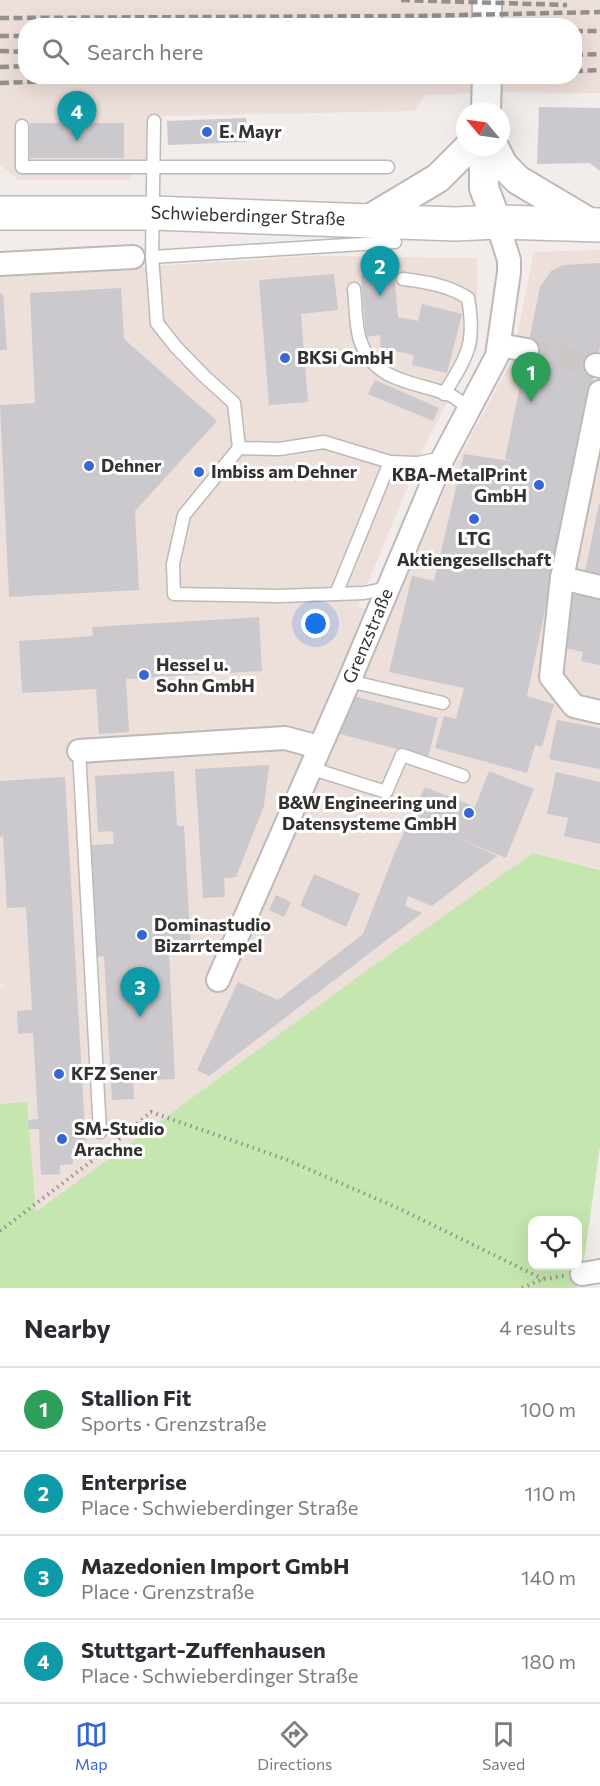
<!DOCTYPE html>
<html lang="en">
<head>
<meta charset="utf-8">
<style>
	:root { --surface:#fff; --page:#f2f2f3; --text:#2b2b33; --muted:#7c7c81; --line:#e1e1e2; --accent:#3767d7 }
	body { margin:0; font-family:Commissioner,sans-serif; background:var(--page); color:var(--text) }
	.controls { position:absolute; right:18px; bottom:18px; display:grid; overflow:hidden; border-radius:12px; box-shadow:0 6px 24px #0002 }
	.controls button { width:54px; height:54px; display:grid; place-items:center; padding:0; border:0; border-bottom:2px solid var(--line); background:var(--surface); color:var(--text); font:30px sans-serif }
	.compass { position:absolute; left:456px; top:102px; width:54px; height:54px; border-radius:50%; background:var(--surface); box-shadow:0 6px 24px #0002; rotate:299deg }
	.you { position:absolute; left:316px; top:624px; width:21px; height:21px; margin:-15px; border:4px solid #fff; border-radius:50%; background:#1a73e8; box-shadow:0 0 0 9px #1a73e833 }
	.badge { display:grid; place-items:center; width:39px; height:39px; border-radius:50%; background:var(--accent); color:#fff; font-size:20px; font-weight:700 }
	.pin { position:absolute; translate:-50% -50px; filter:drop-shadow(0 2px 3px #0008) }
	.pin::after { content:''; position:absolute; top:32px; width:21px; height:18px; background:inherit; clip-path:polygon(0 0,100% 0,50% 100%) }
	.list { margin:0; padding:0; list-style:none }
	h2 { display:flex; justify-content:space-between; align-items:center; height:78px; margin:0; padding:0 24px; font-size:26px }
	h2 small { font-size:20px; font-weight:400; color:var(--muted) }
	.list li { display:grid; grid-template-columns:39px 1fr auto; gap:18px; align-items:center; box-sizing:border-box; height:84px; padding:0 24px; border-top:2px solid var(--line) }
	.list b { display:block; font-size:22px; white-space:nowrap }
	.list p { margin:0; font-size:20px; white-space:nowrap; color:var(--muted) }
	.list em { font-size:20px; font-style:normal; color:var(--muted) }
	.icon { flex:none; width:33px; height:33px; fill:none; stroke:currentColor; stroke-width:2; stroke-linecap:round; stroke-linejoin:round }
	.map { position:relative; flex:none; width:600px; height:1288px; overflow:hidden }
	.search { position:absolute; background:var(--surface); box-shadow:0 6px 24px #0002; left:18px; right:18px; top:18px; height:66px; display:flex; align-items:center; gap:15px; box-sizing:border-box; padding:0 21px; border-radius:24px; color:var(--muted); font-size:22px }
	.sheet { height:414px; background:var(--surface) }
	nav { display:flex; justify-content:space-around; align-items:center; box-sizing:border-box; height:84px; border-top:2px solid var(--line); background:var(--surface); font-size:16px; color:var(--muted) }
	nav a { display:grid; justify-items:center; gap:3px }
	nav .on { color:var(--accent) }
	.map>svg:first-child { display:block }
	.built { fill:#eddfda; fill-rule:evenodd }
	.green { fill:#c5e6ae; fill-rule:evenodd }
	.building { fill:#cbc9cd }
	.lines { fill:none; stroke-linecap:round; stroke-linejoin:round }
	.minor-tunnel { stroke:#ccc7c5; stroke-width:22; stroke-dasharray:22 11; stroke-linecap:butt }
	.service-casing { stroke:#beb9b7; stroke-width:15 }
	.minor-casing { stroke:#beb9b7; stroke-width:26 }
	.tertiary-casing { stroke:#beb9b7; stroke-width:32 }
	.secondary-casing { stroke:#beb9b7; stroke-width:36 }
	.path { stroke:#95918f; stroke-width:4; stroke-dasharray:1.5 4.5; stroke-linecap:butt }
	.service { stroke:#fff; stroke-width:12 }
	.minor { stroke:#fff; stroke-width:22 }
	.tertiary { stroke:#fff; stroke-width:28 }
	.secondary { stroke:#fff; stroke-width:33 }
	.rail { stroke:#94908e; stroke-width:4.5; stroke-dasharray:9 4.5; stroke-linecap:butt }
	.poi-dot { fill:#3767d7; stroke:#fff; stroke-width:2 }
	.labels { text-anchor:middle; stroke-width:6; stroke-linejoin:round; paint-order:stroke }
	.poi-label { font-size:18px; font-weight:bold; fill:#343231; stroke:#fff; text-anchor:start }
	.street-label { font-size:18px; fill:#343231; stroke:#fff }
</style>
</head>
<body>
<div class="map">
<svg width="600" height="1288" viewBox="0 0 600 1288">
	<rect width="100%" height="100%" fill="#f2ecea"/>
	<g class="built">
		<path d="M0,0H600V93L492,92L425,95L414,111L162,116L160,159L137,160L130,180H19L0,165ZM26,26H574V76H26Z"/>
		<polygon points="600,250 600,869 533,853 35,1213 27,1102 0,1104 0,987 4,986 0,983 0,276 311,256 477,258 478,347 427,440 357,609 394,607 457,462 512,360 534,252"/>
	</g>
	<path class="green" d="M533,853L600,870V1146L582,1274L577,1288H0V1104L27,1102L36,1212L366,971ZM532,1220H578V1266H532Z"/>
	<g class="building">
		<polygon points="539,107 600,108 600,171 590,163 537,164"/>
		<polygon points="59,118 84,118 84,123 124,123 124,158 30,158 30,123 59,123"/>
		<polygon points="246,118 247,142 168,145 167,121"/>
		<polygon points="600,263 600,347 527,696 554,704 542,747 535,745 527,773 435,748 444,716 456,719 464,688 389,672 412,576 434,581 464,454 517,462 505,459 540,287 551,271 563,265"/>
		<polygon points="394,272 398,317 418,321 422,304 462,314 447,373 412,365 414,355 395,351 381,352 380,335 366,337 361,275"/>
		<polygon points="334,274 338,310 301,314 308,402 269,405 259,280"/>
		<polygon points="121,288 124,339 217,421 135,511 139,590 9,597 0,405 35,403 30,293"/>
		<polygon points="3,293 7,350 0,350 0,294"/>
		<polygon points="375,380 439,408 433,421 368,394"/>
		<polygon points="599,504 600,504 600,575 585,572"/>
		<polygon points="573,594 600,600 600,665 581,661 583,652 561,647"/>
		<polygon points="259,617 262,671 126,679 129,732 99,734 96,689 22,693 19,641 93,636 92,627"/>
		<polygon points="350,695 438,718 428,757 340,734"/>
		<polygon points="557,720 600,728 600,769 549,759"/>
		<polygon points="269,765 264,806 236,877 224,878 225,897 203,898 195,769"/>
		<polygon points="174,771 177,826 184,826 191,951 169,953 175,1079 133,1081 134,1099 112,1100 104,956 95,957 89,845 114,844 113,831 98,832 95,776"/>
		<polygon points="489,771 534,789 506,858 455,837 497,856 432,906 408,896 405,906 422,913 209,1076 197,1070 238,982 278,1000 363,934 395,852 425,787 475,807"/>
		<polygon points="556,772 600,782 600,844 564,836 568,818 547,814"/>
		<polygon points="65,777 86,1148 72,1149 73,1164 60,1165 60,1174 41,1175 39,1129 29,1129 28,1120 38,1119 33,1033 18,1034 17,1011 32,1010 26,907 7,908 3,836 0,837 0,781"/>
		<polygon points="314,874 360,894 346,927 300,906"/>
		<polygon points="276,895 291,902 284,917 269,910"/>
	</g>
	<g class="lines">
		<polyline class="minor-tunnel" points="527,350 596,365"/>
		<defs>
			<g id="service">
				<polyline points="154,121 152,257 157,323 176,347 204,376 234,403 239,448 184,515 173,564 174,594 279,596 336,594 390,462 324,442 279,449 239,448"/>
				<polyline points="22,126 22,167 388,167"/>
				<polyline points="152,257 395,242"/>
				<path d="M403,279C427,282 447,285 468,298C476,344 468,355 444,394"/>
				<path d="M354,289C356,305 355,324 360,340C374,383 415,381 450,395C457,398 463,404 469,409"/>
				<polyline points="390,462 418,463 443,458"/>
				<polyline points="336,594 364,593 388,588"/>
				<polyline points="349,681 443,703"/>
				<polyline points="79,751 100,1132"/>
				<polyline points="310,768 386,792 402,755 463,776"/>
			</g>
			<g id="minor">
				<polyline points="0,264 133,257"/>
				<polyline points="499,345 527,350"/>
				<polyline points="596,365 600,366"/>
				<polyline points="600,392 562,578 551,677 574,706 600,712"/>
				<polyline points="562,578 600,587"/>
				<polyline points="79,751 285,738 319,747"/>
				<polyline points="218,980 349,681 443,458 497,356 509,272 509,260 497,222"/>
				<polyline points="582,1274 600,1271"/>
			</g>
			<g id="tertiary">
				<polyline points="487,26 487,0"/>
				<polyline points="486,111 487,76"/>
				<polyline points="484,147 484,188 497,222"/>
				<polyline points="494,147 503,165 518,180 592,224"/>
				<polyline points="368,220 438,178 469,147"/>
			</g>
			<polyline id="secondary" points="0,213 153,213 455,224 497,222 600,225"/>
		</defs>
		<use href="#service" class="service-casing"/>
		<use href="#minor" class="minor-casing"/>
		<use href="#tertiary" class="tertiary-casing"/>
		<use href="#secondary" class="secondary-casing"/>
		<g class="path">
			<polyline points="0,1231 110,1147 151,1112 285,1159 400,1209 543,1279"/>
			<polyline points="522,1288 543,1279 564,1276"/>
		</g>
		<use href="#service" class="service"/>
		<use href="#minor" class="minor"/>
		<use href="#tertiary" class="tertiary"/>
		<use href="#secondary" class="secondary"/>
		<g class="rail">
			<polyline points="401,0 567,5"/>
			<polyline points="0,18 415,16 600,12"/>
			<polyline points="574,31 600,31"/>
			<polyline points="0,36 26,36"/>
			<polyline points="0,51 26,52"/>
			<polyline points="574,55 600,54"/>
			<polyline points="0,67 26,66"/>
			<polyline points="574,71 600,70"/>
			<polyline points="0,83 214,76"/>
		</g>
	</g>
	<g class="poi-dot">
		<circle cx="207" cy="132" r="6"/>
		<circle cx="285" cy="358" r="6"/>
		<circle cx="89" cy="466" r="6"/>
		<circle cx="199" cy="472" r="6"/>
		<circle cx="539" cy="485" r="6"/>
		<circle cx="474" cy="519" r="6"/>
		<circle cx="144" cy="675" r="6"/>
		<circle cx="469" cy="813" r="6"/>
		<circle cx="142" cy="935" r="6"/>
		<circle cx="59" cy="1074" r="6"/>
		<circle cx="62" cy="1139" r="6"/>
	</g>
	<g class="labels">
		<g class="poi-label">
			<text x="219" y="138">E. Mayr</text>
			<text x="297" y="364">BKSi GmbH</text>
			<text x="101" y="472">Dehner</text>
			<text x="211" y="478">Imbiss am Dehner</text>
			<text x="527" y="481" text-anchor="end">KBA-MetalPrint<tspan x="527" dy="21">GmbH</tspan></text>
			<text x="474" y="545" text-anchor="middle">LTG<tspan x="474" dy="21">Aktiengesellschaft</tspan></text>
			<text x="156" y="671">Hessel u.<tspan x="156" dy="21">Sohn GmbH</tspan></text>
			<text x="457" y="809" text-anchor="end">B&amp;W Engineering und<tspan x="457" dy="21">Datensysteme GmbH</tspan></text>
			<text x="154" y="931">Dominastudio<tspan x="154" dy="21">Bizarrtempel</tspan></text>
			<text x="71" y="1080">KFZ Sener</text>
			<text x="74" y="1135">SM-Studio<tspan x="74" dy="21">Arachne</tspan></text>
		</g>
		<g class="street-label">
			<text transform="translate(248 216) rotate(2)" y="6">Schwieberdinger Straße</text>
			<text transform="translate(368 636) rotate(-67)" y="6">Grenzstraße</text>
		</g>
	</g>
</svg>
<div class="controls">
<button><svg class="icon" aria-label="locate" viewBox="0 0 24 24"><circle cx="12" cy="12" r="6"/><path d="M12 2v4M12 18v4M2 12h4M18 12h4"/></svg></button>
</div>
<svg class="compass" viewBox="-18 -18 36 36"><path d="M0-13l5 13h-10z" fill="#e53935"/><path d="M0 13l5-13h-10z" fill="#7c7c81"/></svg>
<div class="you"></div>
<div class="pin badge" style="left:531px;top:402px;background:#2e9e5b">1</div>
<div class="pin badge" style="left:380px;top:296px;background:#0f9aa8">2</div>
<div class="pin badge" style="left:140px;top:1017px;background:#0f9aa8">3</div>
<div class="pin badge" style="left:77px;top:141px;background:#0f9aa8">4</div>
<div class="search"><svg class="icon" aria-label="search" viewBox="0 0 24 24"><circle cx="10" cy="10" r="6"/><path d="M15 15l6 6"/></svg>Search here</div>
</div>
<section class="sheet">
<h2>Nearby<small>4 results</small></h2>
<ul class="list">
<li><span class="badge" style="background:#2e9e5b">1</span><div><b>Stallion Fit</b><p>Sports · Grenzstraße</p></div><em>100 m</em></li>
<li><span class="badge" style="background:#0f9aa8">2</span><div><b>Enterprise</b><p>Place · Schwieberdinger Straße</p></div><em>110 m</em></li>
<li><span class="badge" style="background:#0f9aa8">3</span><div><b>Mazedonien Import GmbH</b><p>Place · Grenzstraße</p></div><em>140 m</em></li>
<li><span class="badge" style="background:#0f9aa8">4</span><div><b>Stuttgart-Zuffenhausen</b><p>Place · Schwieberdinger Straße</p></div><em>180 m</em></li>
</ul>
</section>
<nav>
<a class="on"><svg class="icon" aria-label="map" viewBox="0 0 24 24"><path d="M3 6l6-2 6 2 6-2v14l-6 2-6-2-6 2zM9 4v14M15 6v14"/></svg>Map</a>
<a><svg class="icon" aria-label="directions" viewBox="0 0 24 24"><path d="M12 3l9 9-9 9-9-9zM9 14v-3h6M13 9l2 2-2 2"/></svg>Directions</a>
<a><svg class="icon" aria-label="saved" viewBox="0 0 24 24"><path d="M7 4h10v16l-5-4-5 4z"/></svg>Saved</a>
</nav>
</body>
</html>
